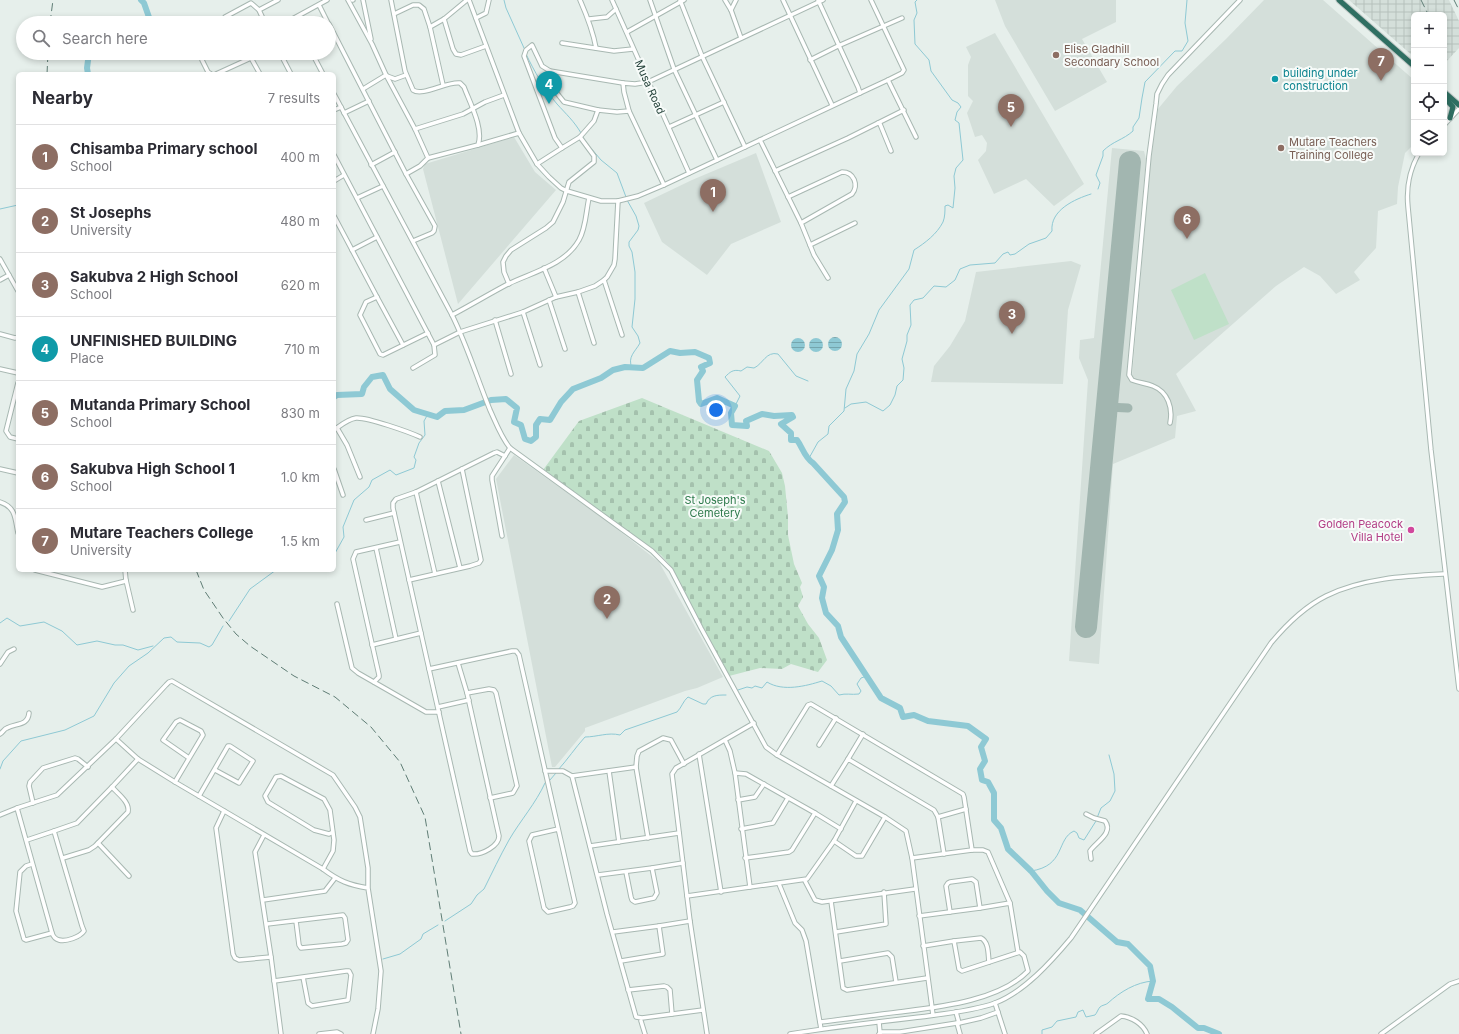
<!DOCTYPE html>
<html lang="en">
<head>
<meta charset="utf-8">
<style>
	:root { --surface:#fff; --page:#f2f2f3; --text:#2b2b33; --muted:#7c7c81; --line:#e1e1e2; --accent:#1a73e8 }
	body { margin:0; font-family:Inter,sans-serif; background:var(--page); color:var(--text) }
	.controls { position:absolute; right:12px; top:12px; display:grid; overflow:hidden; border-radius:6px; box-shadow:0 2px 6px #0003 }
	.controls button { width:36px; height:36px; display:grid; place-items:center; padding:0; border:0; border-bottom:1px solid var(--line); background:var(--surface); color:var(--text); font:20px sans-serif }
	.you { position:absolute; left:716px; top:410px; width:14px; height:14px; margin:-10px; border:3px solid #fff; border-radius:50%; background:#1a73e8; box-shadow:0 0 0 6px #1a73e833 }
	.badge { display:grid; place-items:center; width:26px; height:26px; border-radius:50%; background:var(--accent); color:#fff; font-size:13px; font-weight:700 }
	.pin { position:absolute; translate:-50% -33px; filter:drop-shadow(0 1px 2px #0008) }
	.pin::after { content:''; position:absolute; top:21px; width:14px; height:12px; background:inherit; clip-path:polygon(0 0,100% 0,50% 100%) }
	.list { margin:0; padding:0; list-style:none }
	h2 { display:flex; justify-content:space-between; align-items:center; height:52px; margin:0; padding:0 16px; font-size:17px }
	h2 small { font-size:13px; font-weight:400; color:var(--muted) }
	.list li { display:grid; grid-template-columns:26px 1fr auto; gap:12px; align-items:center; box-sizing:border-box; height:64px; padding:0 16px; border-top:1px solid var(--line) }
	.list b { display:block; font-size:15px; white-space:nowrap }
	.list p { margin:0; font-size:13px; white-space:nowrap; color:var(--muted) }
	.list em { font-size:13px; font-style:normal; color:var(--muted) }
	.icon { flex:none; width:22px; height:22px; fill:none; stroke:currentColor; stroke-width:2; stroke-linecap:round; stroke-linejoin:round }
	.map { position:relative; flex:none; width:1459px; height:1034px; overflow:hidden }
	.search { position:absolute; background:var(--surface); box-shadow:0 2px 6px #0003; left:16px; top:16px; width:320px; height:44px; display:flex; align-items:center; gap:10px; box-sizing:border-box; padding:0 14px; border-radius:22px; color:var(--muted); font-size:15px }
	.panel { position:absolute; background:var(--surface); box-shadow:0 2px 6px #0003; left:16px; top:72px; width:320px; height:500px; border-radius:6px }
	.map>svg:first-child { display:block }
	.built { fill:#d4dfda }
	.industrial { fill:url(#industrial-grid) }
	.cemetery { fill:url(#cemetery-stones) }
	.pitch { fill:#bfe0c8 }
	.water { fill:url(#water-rules) }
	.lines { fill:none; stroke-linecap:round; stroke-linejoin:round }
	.stream { stroke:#8ec9d4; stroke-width:1 }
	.river { stroke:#8ec9d4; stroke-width:6 }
	.taxiway { stroke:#a2b6b0; stroke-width:9 }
	.runway { stroke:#a2b6b0; stroke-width:22 }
	.minor-casing { stroke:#a8b8b2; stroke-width:5.5 }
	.highway-casing { stroke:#c2cac8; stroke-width:7 }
	.minor { stroke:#fff; stroke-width:3.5 }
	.highway { stroke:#2f6f62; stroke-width:5 }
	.rail { stroke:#5f7d75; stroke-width:1; stroke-dasharray:8 4; stroke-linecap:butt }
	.education-dot { fill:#8d6e63; stroke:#f7fbf9; stroke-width:1.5 }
	.culture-dot { fill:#0f9aa8; stroke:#f7fbf9; stroke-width:1.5 }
	.hotel-dot { fill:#d1479c; stroke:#f7fbf9; stroke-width:1.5 }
	.labels { text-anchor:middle; stroke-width:4; stroke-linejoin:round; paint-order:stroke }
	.education-label { font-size:11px; fill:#785e54; stroke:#f7fbf9; text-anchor:start }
	.culture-label { font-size:11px; fill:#0d838f; stroke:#f7fbf9; text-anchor:start }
	.street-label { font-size:11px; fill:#24423a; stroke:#f7fbf9 }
	.park-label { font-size:11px; fill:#2d7a4b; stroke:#f7fbf9 }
	.hotel-label { font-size:11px; fill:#b23c85; stroke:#f7fbf9; text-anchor:end }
</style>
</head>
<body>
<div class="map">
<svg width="1459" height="1034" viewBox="0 0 1459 1034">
	<defs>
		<pattern id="industrial-grid" width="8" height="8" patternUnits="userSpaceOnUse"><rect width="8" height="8" fill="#d4dfda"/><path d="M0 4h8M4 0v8" fill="none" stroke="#b6c1bc"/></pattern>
		<pattern id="cemetery-stones" width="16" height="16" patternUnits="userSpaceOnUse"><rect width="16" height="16" fill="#bfe0c8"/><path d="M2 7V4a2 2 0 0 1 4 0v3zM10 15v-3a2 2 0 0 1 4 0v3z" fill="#a4c1ad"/></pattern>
		<pattern id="water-rules" width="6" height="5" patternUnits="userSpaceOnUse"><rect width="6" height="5" fill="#8ec9d4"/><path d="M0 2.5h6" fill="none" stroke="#74a5ad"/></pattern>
	</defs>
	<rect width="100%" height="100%" fill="#e6efeb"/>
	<g class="built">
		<polygon points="995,0 1116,0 1116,22 1082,39 1107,82 1055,111 1005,26"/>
		<polygon points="1264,0 1323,0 1414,80 1414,144 1405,153 1398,187 1397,204 1378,211 1376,248 1354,272 1360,280 1336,294 1320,276 1304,267 1276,286 1176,374 1196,411 1177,416 1175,438 1113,464 1099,664 1069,661 1088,380 1079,358 1080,340 1094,338 1112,148 1144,151 1146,159 1127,375 1132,376 1151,158 1158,109 1177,86 1226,39"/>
		<polygon points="995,33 1084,184 1054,206 1026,179 994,194 978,160 986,151 987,143 982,135 975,137 967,113 973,101 968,96 968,65 971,57 966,47"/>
		<polygon points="514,137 535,172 556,190 458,304 423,169 425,164"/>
		<polygon points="756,153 781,222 731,244 707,275 662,242 644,203 692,180"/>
		<polygon points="1071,261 1081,265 1068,310 1063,384 931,382 934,366 950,346 965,321 976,272"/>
		<polygon points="514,455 607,521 659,562 723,677 697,688 685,691 585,728 585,731 555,767 552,767 496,479"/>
	</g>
	<polygon class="industrial" points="1349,0 1449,0 1459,21 1459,48 1444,64 1444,15 1414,15 1414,57"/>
	<polygon class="cemetery" points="642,398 769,451 782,473 785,486 788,517 788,535 794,564 802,583 800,587 803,597 798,606 808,624 819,638 827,660 818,672 791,664 782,669 760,668 729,676 669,564 661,555 543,470 579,421"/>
	<polygon class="pitch" points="1205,273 1229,324 1194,340 1171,290"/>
	<g class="water">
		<circle cx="835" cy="344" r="7"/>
		<circle cx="798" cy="345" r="7"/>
		<circle cx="816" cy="345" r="7"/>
	</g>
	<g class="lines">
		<g class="stream">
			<polyline points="504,0 506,8 524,48"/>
			<path d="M526,54C534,71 545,90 557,104C566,114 574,121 581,133"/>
			<polyline points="582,136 588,145"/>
			<polyline points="590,147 601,160 617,173 626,197"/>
			<path d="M1098,189L1100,183L1096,175L1103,156V151C1113,141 1123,140 1133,131V127L1139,118L1142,98L1145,82L1175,51H1182L1188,41L1185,23L1187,0"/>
			<path d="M627,200L636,216L639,226L638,230L629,242V246L632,252L635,272V299L632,327L638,336L640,343C635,352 627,357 632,368"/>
			<polyline points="0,209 18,205"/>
			<path d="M735,406L740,396L725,377C730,372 733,369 741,371L747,367L754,368C763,364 766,351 778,354L796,376L808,381"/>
			<path d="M845,408L851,404L866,402L883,411L890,405L895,395L897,386L903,380L904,368L902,359L907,341V335L911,325L910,305L914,300L923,298L934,286L946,287L955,280L960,269L970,265L995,263L1003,254L1008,252L1010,255L1015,254L1029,244L1046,238L1052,231C1050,210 1075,199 1091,194"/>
			<path d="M808,460L818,442L828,434L829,426L844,411L846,389L854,371L857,354L869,334L879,310L909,269L914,250C925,243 937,234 943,222C945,217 945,211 945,206L948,205L953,208L955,188L954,176L956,168L963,160L959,123L955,120L957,112L961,107L958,103L952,100L931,71L929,60L915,44L914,20L917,13L915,2L917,0"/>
			<polyline points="334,555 344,537 343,527 354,500 369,487 372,480 390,470 396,475 414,468 416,460 414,457 419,443 425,435 424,421 428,414"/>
			<polyline points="229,621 250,589 276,570"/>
			<polyline points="0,623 7,618 20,626 44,622 62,631 77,645 97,641 115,645 123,645 138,650 153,646"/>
			<path d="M738,690L747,687L752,688L755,686L762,688L767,682C783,692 806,686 822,681L831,686L839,695C846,693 851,695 859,694L861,691L857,684L861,678L867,676"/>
			<polyline points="0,769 3,761 21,741 65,730 94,716 114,683 129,666 148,653 164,638 171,637 177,642 200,643 209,647 212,645 223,626"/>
			<path d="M558,770C568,759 575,748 585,737C597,737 608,732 620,735L625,730L677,712C682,707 683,701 688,697L703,704H706C710,695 717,695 726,695"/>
			<polyline points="550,780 556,773"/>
			<polyline points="1097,818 1101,808 1110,801 1115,791 1114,774 1109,755"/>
			<path d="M1031,871C1066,866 1056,839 1074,831L1077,833L1079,838L1084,840L1096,821"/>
			<path d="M445,921L471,904L477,895L484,889C492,873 500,856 509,840C520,821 536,803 545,783"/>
			<polyline points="383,959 400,954 421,939 423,934 438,925"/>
			<path d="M1042,1034V1030L1052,1027L1057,1021L1076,1017L1078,1012L1083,1010L1086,1017L1095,1015C1097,1013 1098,1009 1100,1007C1102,1005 1106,1005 1108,1003C1120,992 1136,982 1153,981"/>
		</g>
		<g class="river">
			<polyline points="141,0 144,3 151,23"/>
			<polyline points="88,74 87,68 89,53"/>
			<path d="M334,397L337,395L362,394L364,387L372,377L383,375L390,389L414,410L437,417L445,411L464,410L491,400L506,399L517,408L514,422L521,425L525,439L531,441L536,437V425L540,419L550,420L561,402L573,389L601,378L613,370L625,367L643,368L670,351L680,353L695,352L709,358L710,363L701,367L703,371L697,380L699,401L701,404L717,398L735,406L731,413L732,425L747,426L746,421L762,414L774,416L792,415L793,417L781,424L791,433V440H797C803,448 804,457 813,463L844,497L845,502L837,514L838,530L832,550L819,576L824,587L822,598L826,613L838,626L841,637L881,698L900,708L903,717L914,715L928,721L968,726L986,739L981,747L985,761L980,769L982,780L988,782L994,793V820L1001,828L1008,849L1031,871L1047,891L1059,903L1080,910L1117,942L1128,944L1150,966L1153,981L1148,999H1159L1172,1007L1198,1028H1204L1219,1034"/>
		</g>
		<polyline class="taxiway" points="1107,407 1128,408"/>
		<polyline class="runway" points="1086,627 1130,162"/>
		<defs>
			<g id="minor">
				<polyline points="352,0 353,0"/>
				<polyline points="363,0 371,39"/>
				<path d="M391,0L405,71L413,90C422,97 447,81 460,83L464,87C470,103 484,129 478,145L428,158"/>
				<polyline points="469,0 519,133 537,164 549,177 561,188 567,191 601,201 618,201 638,196 664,185 860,93 858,87 818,0"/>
				<path d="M580,0C587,16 593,31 596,48"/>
				<polyline points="612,0 689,173"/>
				<polyline points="650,0 674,69 717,160"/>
				<polyline points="680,0 702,56 745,147"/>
				<polyline points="725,0 731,10 741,38"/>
				<polyline points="783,0 832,105"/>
				<polyline points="871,0 904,70 902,73 888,80"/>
				<polyline points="319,5 328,23"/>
				<polyline points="259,10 278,0"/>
				<polyline points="731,10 736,0"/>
				<polyline points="394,14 413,5 419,5 424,9 430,27 443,85"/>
				<polyline points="476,18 486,13 489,0"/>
				<polyline points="444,19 453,49 456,54 461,55 486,46"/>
				<polyline points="589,19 607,17 616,9"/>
				<polyline points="222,23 225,17 251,3 259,10 265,23"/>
				<polyline points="285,23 327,0"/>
				<polyline points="329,24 406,174 420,166 428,158 415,129 386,75 372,44 348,0"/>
				<polyline points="430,27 444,19 467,0"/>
				<polyline points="627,32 684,0"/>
				<polyline points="562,43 614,51 633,49"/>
				<polyline points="208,53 204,55 202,60 208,72 211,74"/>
				<polyline points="280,53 291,74"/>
				<polyline points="312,53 323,74"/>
				<polyline points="251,58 260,53"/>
				<polyline points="810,60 838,46 902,18"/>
				<polyline points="550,71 550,80 552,87 564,102 598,110"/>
				<polyline points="216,74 251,58 260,74"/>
				<polyline points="387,76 395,79 406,75"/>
				<polyline points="363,89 386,75"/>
				<polyline points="860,93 888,80 916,137"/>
				<path d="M334,94L452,315C467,345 477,378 490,410C496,423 501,437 510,448L652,551L671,570L701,628L766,747L777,755L885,817L906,831L912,858L933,1015"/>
				<polyline points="334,110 341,107"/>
				<polyline points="344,113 369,101"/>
				<polyline points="878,123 880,124 891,151"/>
				<polyline points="1444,125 1459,109"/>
				<polyline points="669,127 724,102"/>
				<polyline points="415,129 463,114 485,102 504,95"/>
				<polyline points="580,137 594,121 598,110 617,112 629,111"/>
				<polyline points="760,140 801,223 814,255 828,278"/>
				<polyline points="478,145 519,133"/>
				<path d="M1419,153C1409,171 1406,187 1408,207L1431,450L1459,689"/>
				<polyline points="334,155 434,345"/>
				<polyline points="537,164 562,148 555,138 524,56 526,50 532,45 542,66 550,71 623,83"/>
				<polyline points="371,165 395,152"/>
				<polyline points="775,171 848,138 904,110"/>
				<polyline points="406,174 435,226 434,231 432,233 413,241"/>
				<polyline points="334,181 344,175"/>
				<polyline points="664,185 629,111 624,92 623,83 635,84 648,82 823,0"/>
				<path d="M788,197L842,172C854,172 859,185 852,194L801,223"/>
				<polyline points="357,198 383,186"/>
				<polyline points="334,216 377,297 366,302 360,315 380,354 383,355 428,333"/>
				<polyline points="810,245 855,223"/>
				<polyline points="352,250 377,237"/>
				<polyline points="0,259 18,291"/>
				<polyline points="544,268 556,297"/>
				<polyline points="0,280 9,275"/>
				<polyline points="604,280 622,335"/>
				<polyline points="509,284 504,272 503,262 506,256 511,250 546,228 553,222 563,202 569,182 594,162 594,156 580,137 562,148"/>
				<polyline points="578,292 594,343"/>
				<polyline points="377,297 403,345"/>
				<polyline points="549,300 565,349"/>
				<polyline points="523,312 540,365"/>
				<path d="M452,315C471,305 489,294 508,284C533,272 565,265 579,240C586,228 586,211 589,198"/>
				<polyline points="495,320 511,374"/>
				<polyline points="0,334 15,338 18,337"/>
				<polyline points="413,368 435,355 434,345 460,332 523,312 556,297 578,292 595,286 604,280 607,277 614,265 615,259 618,201"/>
				<polyline points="0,369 18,373"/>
				<polyline points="18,383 6,431 10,437 18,439"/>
				<path d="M1170,423C1173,408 1168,392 1153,386C1146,383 1139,383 1132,380L1129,375L1149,156L1156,104L1157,94L1162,84L1168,75L1240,0"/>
				<polyline points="337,428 347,445 360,477"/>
				<path d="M334,430C341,425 348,419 356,418C367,417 409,432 420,437"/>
				<polyline points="510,448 505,456 497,452 494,453 416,492 396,499 393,503 393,508 429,669 512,651 516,651 519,655 575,903 573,906 570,907 548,912 544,908 529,841 532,835 558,829"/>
				<polyline points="0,469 18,473"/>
				<polyline points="334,469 343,495"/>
				<polyline points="438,481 460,568"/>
				<polyline points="416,492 435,574"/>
				<path d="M0,502C16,507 15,519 18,533"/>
				<polyline points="366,520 394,513"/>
				<polyline points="502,536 492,480 492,476 505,456"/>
				<polyline points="376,548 396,639"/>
				<polyline points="35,570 102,587 126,581 125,570"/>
				<polyline points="126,580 133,610"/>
				<polyline points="409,580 470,566 479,563 481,560 462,469"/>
				<polyline points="337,604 352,668 358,673 426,712 439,712"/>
				<polyline points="372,645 421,633"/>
				<polyline points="0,664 8,652 14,649"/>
				<path d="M429,669L470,851L472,854C482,855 499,846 499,836L467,693L458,663"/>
				<polyline points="374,682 379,677 379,675 353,559 356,552 400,542"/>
				<polyline points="467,693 489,689 494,690 496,693 517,786 513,793 490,798"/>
				<polyline points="438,707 469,700"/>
				<path d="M0,734C3,732 4,729 7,728C16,723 28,726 29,713"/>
				<polyline points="725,740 730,751 735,773 750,887"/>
				<polyline points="819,745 836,718"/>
				<polyline points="699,754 721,892"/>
				<polyline points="777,755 808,705 811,704 963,794 964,797 972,850 912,858"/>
				<polyline points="848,759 863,734"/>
				<polyline points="545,771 563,771 572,776 636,767"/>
				<polyline points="609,771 619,842"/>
				<polyline points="735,773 746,774 815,813 792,850 789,852 745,858"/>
				<polyline points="572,776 607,914 636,1017 642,1018 703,1010"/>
				<polyline points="175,782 203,735 201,731 180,720 176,722 163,740 189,758"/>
				<polyline points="831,786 848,759 934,810 938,817 944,854"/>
				<polyline points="112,787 138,759"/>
				<polyline points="199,796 228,746 230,746 253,761 239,783 215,770"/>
				<polyline points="738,800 755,797 764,784"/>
				<polyline points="33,803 29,786 30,782 43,768 75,758 78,759 88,767"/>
				<polyline points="224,811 216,828 233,954 235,958 239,960 271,957"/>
				<polyline points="815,813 841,829"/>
				<path d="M1086,814L1094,818L1105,821C1114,833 1096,842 1090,851L1091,859"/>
				<polyline points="0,815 17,808"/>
				<polyline points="938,817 966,809"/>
				<polyline points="741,829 773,823 788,798"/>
				<path d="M54,831L77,823L112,787C118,794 130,802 128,812L95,846L89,850L63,858"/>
				<polyline points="264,835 255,852 271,957 281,1034"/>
				<polyline points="648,838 636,767 637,756 639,751 663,738 671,740 684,764"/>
				<path d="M27,840L54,831L82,926L84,931C80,937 66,942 59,940C55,939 53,936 52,933L17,808L57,795L116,739"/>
				<polyline points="834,841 856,856 862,856 885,817"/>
				<polyline points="98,843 129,876"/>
				<polyline points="590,846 679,833"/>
				<polyline points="972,850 983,850 988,852 1010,903"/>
				<polyline points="32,864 26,866 20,872 16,911 24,939 26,940 52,933"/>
				<polyline points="323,869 333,851 334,840 330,810 324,799 281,776 276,777 265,796 268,802 314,830 329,834 333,832"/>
				<polyline points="626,872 631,897 632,900 635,902 654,898 657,893 652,868"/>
				<polyline points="598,875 652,868 683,863"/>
				<polyline points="805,881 815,900 822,902 915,889"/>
				<polyline points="779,884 795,923 802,930 806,941 821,1029"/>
				<path d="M368,888C349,885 339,881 323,869L175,782L138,759L116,739L166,685L169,682L172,681L333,775L355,807L360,817L368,868V888L381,971L378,1009L373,1034"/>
				<polyline points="687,896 807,879 834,841 856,801"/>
				<polyline points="263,900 325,891 335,878"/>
				<polyline points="831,901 843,988 847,990 927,978"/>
				<polyline points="950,912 946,886 948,883 950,882 972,879 976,882 980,908"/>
				<polyline points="919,916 980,908 1010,903 1018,952"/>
				<polyline points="267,924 343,915 345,918 348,940 346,943 342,944 301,948 299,945 296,921"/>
				<polyline points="659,926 690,921"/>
				<polyline points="613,932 659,926 663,954 621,961"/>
				<polyline points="836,932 886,924 884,892"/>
				<path d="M954,941L981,938C989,942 988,954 989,962"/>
				<polyline points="840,961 888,953 892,957 896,982"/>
				<polyline points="274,981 346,971 349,971 351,975 348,1000 312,1006 308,1003 303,977"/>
				<polyline points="628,990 664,986 667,987 670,990 672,1014"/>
				<polyline points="995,1003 1005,1034"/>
				<polyline points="641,1021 645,1034"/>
				<path d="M820,1022C846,1019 873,1015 899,1012C939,1007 999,1001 1028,971L1024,956L1020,952L962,971L959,969L954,941L923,946"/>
				<polyline points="879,1022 880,1033"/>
				<polyline points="957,1023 960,1034"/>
				<polyline points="959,1023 981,1018 998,1012"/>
				<polyline points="319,1034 337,1032 341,1034"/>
				<polyline points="707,1034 690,921 672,774 676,768 754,723"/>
				<path d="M790,1034C833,1027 877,1022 920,1017C942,1014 974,1011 995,1003C1024,992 1051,962 1071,938L1271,643C1286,625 1304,607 1326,596C1362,578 1406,576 1445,574"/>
				<polyline points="879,1034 881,1032 900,1032 957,1023 959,1023 956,1012"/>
				<path d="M1096,1034L1121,1016C1132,1017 1143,1024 1147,1034"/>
				<polyline points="1381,1034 1450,984 1459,981"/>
			</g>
			<g id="highway">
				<polyline points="1339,0 1414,66"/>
				<polyline points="1444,92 1459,105"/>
				<polyline points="1444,97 1453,107 1450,118"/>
			</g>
		</defs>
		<use href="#minor" class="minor-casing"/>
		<use href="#highway" class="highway-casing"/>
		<use href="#minor" class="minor"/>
		<use href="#highway" class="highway"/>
		<g class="rail">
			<polyline points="1421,0 1428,14"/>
			<polyline points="1454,0 1459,10"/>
			<polyline points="50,23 53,0"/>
			<polyline points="47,74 48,53"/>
			<polyline points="196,570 204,590 223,618 236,634 250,646 294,676 335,697 371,727 400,762 425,817 461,1034"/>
		</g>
	</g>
	<g class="education-dot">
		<circle cx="1056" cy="55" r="4"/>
		<circle cx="1281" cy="148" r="4"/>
	</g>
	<circle class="culture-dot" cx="1275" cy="79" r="4"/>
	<circle class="hotel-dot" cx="1411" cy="530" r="4"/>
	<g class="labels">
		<g class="education-label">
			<text x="1064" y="53">Elise Gladhill<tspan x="1064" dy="13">Secondary School</tspan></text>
			<text x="1289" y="146">Mutare Teachers<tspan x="1289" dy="13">Training College</tspan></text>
		</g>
		<g class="culture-label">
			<text x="1283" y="77">building under<tspan x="1283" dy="13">construction</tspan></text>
		</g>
		<g class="street-label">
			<text transform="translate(650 87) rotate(66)" y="4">Musa Road</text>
		</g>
		<g class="park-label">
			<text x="715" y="504">St Joseph's<tspan x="715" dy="13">Cemetery</tspan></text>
		</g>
		<g class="hotel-label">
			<text x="1403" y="528">Golden Peacock<tspan x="1403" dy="13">Villa Hotel</tspan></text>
		</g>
	</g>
</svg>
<div class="controls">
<button>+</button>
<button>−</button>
<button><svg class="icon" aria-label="locate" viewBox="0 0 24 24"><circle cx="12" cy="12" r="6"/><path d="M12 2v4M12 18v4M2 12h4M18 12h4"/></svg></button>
<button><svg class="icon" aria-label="layers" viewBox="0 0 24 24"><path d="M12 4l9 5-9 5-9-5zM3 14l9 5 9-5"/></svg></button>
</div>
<div class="you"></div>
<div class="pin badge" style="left:713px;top:212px;background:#8d6e63">1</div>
<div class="pin badge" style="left:607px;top:619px;background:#8d6e63">2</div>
<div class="pin badge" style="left:1012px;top:334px;background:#8d6e63">3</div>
<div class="pin badge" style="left:549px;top:104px;background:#0f9aa8">4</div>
<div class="pin badge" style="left:1011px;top:127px;background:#8d6e63">5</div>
<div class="pin badge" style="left:1187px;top:239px;background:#8d6e63">6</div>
<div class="pin badge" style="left:1381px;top:81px;background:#8d6e63">7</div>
<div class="search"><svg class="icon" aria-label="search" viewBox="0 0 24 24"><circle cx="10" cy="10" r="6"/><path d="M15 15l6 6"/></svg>Search here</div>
<section class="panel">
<h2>Nearby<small>7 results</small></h2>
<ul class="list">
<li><span class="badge" style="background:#8d6e63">1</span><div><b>Chisamba Primary school</b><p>School</p></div><em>400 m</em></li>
<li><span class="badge" style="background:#8d6e63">2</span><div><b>St Josephs</b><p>University</p></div><em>480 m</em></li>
<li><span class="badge" style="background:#8d6e63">3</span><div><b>Sakubva 2 High School</b><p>School</p></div><em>620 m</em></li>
<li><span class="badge" style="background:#0f9aa8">4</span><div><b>UNFINISHED BUILDING</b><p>Place</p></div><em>710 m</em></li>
<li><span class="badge" style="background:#8d6e63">5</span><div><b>Mutanda Primary School</b><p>School</p></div><em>830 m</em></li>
<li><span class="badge" style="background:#8d6e63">6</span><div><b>Sakubva High School 1</b><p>School</p></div><em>1.0 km</em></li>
<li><span class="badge" style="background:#8d6e63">7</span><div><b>Mutare Teachers College</b><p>University</p></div><em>1.5 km</em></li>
</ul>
</section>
</div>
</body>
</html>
